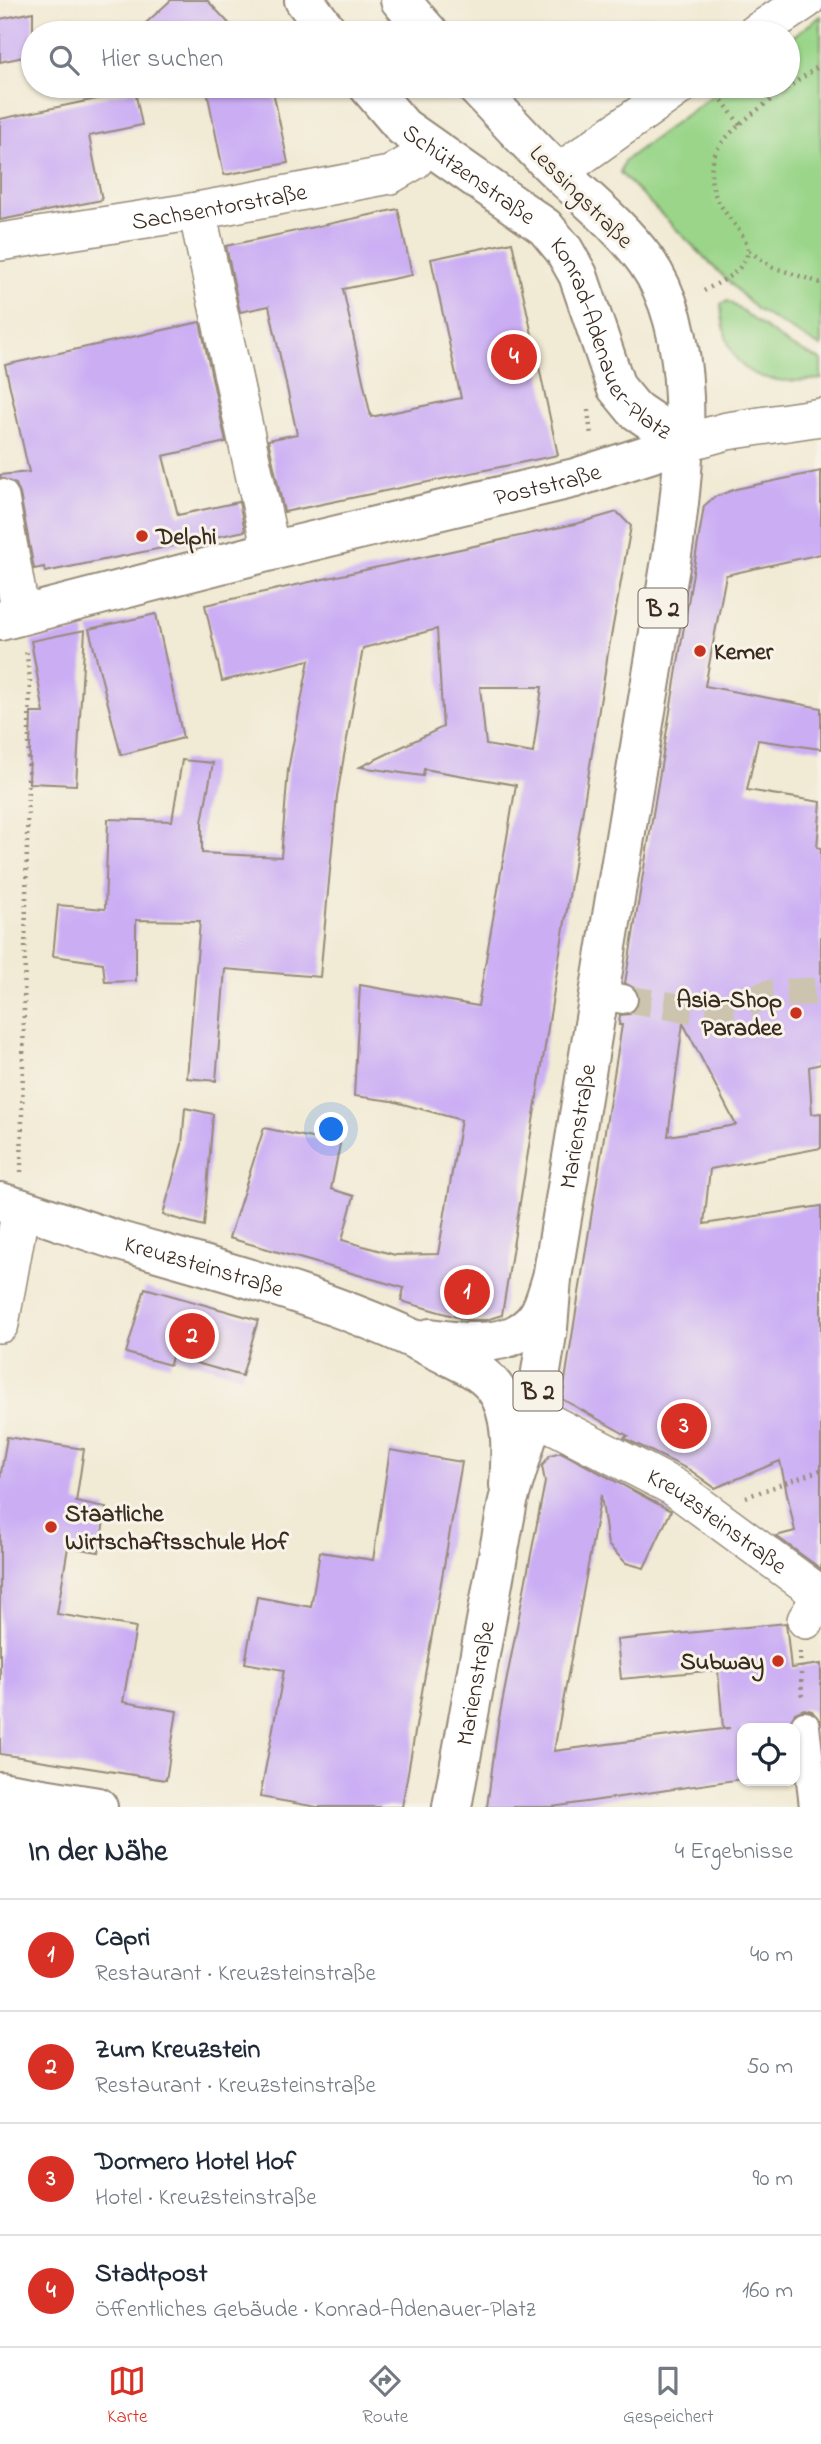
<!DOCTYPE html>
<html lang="de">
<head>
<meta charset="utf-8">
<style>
	:root { --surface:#fff; --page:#f6f6f7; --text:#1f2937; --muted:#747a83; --line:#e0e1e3; --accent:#d93025 }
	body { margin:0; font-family:"Indie Flower",sans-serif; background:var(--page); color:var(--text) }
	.controls { position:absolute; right:21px; bottom:21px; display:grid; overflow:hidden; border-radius:14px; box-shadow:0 2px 5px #0004 }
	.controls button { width:63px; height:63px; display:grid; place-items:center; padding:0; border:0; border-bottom:2px solid var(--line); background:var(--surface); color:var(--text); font:35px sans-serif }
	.you { position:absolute; left:332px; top:1130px; width:24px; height:24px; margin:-18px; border:5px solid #fff; border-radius:50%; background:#1a73e8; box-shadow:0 0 0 10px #1a73e833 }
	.badge { display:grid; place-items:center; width:46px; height:46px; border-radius:50%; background:var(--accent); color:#fff; font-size:23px; font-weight:700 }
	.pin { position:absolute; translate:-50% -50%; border:4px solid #fff; box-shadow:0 2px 7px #0006 }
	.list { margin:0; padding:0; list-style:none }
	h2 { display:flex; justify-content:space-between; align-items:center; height:91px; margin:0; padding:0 28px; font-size:30px }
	h2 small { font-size:23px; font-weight:400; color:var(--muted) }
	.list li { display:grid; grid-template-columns:46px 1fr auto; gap:21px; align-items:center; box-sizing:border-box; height:112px; padding:0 28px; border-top:2px solid var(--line) }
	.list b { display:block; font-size:26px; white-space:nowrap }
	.list p { margin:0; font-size:23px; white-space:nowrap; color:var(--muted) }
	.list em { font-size:23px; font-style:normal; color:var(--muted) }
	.icon { flex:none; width:38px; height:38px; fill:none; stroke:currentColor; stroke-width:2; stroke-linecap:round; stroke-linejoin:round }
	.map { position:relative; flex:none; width:821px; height:1807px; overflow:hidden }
	.search { position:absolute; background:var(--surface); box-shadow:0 2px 5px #0004; left:21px; right:21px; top:21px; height:77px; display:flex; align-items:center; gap:18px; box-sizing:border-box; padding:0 24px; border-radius:38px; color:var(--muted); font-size:26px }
	.sheet { height:539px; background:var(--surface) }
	nav { display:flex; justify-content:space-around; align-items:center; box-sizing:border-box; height:98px; border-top:2px solid var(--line); background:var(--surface); font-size:19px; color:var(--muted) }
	nav a { display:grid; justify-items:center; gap:4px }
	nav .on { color:var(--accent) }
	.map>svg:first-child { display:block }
	.green { fill:#9ad589; stroke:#6a8054; stroke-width:2 }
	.building { fill:#cbadf4; fill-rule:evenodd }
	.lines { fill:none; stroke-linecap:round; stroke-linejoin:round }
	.pedestrian-tunnel { stroke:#cdc4b0; stroke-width:28; stroke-dasharray:28 14; stroke-linecap:butt }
	.pedestrian-casing { stroke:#968a79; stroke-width:32 }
	.minor-casing { stroke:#968a79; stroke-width:40 }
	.tertiary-casing { stroke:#968a79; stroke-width:42 }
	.primary-casing { stroke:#968a79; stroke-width:42 }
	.path { stroke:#968a79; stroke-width:4.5; stroke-dasharray:2 5; stroke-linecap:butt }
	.pedestrian { stroke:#fff; stroke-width:28 }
	.minor { stroke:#fff; stroke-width:37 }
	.tertiary { stroke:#fff; stroke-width:38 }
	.primary { stroke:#fff; stroke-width:38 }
	.poi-dot { fill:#c8321e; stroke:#f7f3e8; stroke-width:2.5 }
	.labels { text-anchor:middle; stroke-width:6; stroke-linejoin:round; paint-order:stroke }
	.shield { fill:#f7f3e8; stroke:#73665b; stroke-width:2 }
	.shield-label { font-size:23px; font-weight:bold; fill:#3b2a1e }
	.street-label { font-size:24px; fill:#3b2a1e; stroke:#f7f3e8 }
	.poi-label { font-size:24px; font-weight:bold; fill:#3b2a1e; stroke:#f7f3e8; text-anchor:start }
</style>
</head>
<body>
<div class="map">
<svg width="821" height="1807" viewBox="0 0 821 1807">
	<rect width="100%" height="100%" fill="#f7f3e8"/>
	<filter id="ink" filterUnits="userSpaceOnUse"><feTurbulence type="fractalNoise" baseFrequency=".0143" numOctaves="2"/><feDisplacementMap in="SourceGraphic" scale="14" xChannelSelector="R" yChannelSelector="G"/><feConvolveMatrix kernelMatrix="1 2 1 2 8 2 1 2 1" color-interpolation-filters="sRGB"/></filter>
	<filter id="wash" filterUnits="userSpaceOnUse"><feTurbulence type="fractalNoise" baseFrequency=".00686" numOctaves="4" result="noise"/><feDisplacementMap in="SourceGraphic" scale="28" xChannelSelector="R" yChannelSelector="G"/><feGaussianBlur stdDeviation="1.57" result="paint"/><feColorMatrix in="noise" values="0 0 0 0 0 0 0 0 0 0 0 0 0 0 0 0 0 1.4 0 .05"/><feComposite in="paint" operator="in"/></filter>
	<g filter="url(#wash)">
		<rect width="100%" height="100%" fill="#f1ead4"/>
		<g class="green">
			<polygon points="821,16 821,347 756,309 620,173 624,161 725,86 788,86 788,40"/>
			<path d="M728,301L789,345L821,360V379C757,386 725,375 721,304Z"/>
		</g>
		<g id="blocks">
			<g class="building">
				<polygon points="171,0 207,0 238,33 135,33"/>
				<polygon points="33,12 33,55 0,62 0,19"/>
				<polygon points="206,86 272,86 288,163 224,175"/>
				<polygon points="135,91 142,125 89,136 102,200 0,220 0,119"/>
				<polygon points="398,209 412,275 343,289 371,417 461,398 431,259 512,242 558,455 284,512 268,440 297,434 269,306 240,312 226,246"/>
				<polygon points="200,322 226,442 163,456 178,515 239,502 245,531 45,572 44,567 34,569 20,494 16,484 0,478 0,475 29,472 5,365"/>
				<path d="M821,471V554L726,575L705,686L821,708V749L758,740L747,790L821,802L817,847L821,848V1064L809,1067L812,1114L821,1113V1148L710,1169L704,1224L821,1206V1569L776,1536L795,1531L780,1461L715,1488L690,1470L624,1438L628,1436L562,1399L622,1025H619L620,1015L630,1014L639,1002L638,992L625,983L704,506L714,497L736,489ZM683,1023L736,1125L668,1136Z"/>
				<path d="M617,512L631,526L608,653L502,1315L486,1320H467L401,1301L404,1288L229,1238L264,1128L340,1144L331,1189L354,1196L342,1240L395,1255L438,1254L461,1120L392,1101L354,1096L360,985L478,1006L516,785L424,769L423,776L360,767L443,727L437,629L363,648L337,796L320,977L225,969L216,1081L187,1078L200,921L136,920V981L105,982L103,963L53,956L58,905L105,909L108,819L172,821L182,760L213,763L202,822V853L281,857L288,770L309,660L222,681L205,605L579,523ZM480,687H542L533,753L486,745Z"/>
				<polygon points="156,614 183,738 121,755 89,629"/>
				<polygon points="85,630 76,785 29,783 31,713 44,713 31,641"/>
				<polygon points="185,1108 213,1114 204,1226 163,1215 182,1144"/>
				<polygon points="145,1288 258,1320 242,1376 172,1356 170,1365 126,1353"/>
				<polygon points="7,1437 84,1449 76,1502 106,1508 99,1552 68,1547 57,1614 136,1627 123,1702 177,1711 166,1780 0,1754 0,1479"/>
				<polygon points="390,1450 462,1462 402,1807 317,1807 260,1797 284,1670 245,1663 257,1597 311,1607 320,1552 373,1560"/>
				<polygon points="561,1452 671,1511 644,1568 626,1563 608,1545 601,1495 554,1751 730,1728 723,1728 718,1670 621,1679 617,1640 786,1623 791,1668 821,1664 821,1723 812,1711 804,1709 795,1713 789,1728 742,1728 742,1779 552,1807 487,1807 498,1724 545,1482 542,1466 550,1455"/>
			</g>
		</g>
	</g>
	<g filter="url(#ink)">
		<use href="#blocks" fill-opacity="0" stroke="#968a79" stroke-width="2"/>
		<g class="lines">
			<polyline class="pedestrian-tunnel" points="623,999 710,1012 734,1009 767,994 821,991"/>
			<defs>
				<g id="pedestrian">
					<polyline points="598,995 623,999"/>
					<polyline points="805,1726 814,1807"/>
				</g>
				<g id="minor">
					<polyline points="756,33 806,0"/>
					<polyline points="559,172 680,86"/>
					<polyline points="197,211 271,551"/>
					<path id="s1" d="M0,242L197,211L390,175L414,161L426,146"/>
					<polyline points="684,443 727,431 821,417"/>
					<polyline points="0,498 21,615"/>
					<polyline points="0,1324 21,1208"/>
					<path id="s2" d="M534,1415L674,1487L821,1595"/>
					<polyline points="806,1620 821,1596"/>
				</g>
				<g id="tertiary">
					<polyline points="304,0 329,33"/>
					<path id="s3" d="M368,86L403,127L545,227L564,250L578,275L616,387L635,410L684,443"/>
					<path id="s4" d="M0,1202C39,1213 77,1228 116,1240C223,1271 331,1298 432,1348C453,1359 479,1368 494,1387C514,1413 511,1455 509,1485"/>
					<path d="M430,1338C464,1343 516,1350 538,1315C545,1304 548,1289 552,1278"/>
				</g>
				<g id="primary">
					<polyline points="400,0 429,33"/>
					<path id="s5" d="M0,621L271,551L575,478L684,443"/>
					<polyline points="0,1791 98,1807"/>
					<path id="s6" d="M452,1807L508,1501L534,1415L548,1328L552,1278L674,542C686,458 698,334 646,261C622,228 590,202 560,174C530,146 503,115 475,86"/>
				</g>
			</defs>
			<use href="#pedestrian" class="pedestrian-casing"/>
			<use href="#minor" class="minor-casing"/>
			<use href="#tertiary" class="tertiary-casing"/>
			<use href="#primary" class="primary-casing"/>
			<g class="path">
				<polyline points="714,89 740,125"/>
				<polyline points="749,251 772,267 821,283"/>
				<path d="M704,291C717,283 735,276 743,263C766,232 694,211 715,154C724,129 797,81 821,65"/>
				<polyline points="588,410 591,436"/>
				<polyline points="21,1172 30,679 26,649"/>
				<polyline points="746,1497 821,1470"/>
				<polyline points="800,1652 802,1699"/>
			</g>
			<use href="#pedestrian" class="pedestrian"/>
			<use href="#minor" class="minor"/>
			<use href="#tertiary" class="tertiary"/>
			<use href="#primary" class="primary"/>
		</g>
	</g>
	<g class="poi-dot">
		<circle cx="142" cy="536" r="7"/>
		<circle cx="700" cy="651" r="7"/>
		<circle cx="796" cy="1013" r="7"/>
		<circle cx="51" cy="1527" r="7"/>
		<circle cx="778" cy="1661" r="7"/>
	</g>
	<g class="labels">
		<g class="shield">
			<rect x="638.5" y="588.5" width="49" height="39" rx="5"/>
			<rect x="513.5" y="1371.5" width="49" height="39" rx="5"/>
		</g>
		<g class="shield-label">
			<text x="663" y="616">B 2</text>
			<text x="538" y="1399">B 2</text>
		</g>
		<g class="street-label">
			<text dy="8" stroke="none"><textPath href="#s3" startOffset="135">Schützenstraße</textPath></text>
			<text transform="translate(582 196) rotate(45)" y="8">Lessingstraße</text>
			<text dy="8" stroke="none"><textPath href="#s1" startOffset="222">Sachsentorstraße</textPath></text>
			<text dy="8" stroke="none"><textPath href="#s3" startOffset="360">Konrad-Adenauer-Platz</textPath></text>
			<text dy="8" stroke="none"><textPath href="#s5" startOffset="564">Poststraße</textPath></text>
			<text dy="8" stroke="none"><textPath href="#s6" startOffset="693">Marienstraße</textPath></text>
			<text dy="8" stroke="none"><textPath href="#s4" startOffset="214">Kreuzsteinstraße</textPath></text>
			<text dy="8" stroke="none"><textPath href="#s2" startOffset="212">Kreuzsteinstraße</textPath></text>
			<text dy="8" stroke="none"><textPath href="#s6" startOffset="126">Marienstraße</textPath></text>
		</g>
		<g class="poi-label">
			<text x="156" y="544">Delphi</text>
			<text x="714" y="659">Kemer</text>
			<text x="782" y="1007" text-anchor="end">Asia-Shop<tspan x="782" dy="28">Paradee</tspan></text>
			<text x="65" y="1521">Staatliche<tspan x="65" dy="28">Wirtschaftsschule Hof</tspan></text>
			<text x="764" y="1669" text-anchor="end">Subway</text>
		</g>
	</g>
</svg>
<div class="controls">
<button><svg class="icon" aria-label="locate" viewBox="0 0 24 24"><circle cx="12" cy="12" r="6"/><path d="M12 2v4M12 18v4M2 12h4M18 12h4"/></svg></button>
</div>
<div class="you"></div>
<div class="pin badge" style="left:467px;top:1292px">1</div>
<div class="pin badge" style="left:192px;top:1336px">2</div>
<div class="pin badge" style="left:684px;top:1426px">3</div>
<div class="pin badge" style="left:514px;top:357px">4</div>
<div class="search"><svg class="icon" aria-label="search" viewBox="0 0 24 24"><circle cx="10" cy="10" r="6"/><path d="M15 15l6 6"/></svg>Hier suchen</div>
</div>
<section class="sheet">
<h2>In der Nähe<small>4 Ergebnisse</small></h2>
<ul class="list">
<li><span class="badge">1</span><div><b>Capri</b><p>Restaurant · Kreuzsteinstraße</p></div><em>40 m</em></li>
<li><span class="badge">2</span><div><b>Zum Kreuzstein</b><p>Restaurant · Kreuzsteinstraße</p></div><em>50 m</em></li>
<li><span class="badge">3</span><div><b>Dormero Hotel Hof</b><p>Hotel · Kreuzsteinstraße</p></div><em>90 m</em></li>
<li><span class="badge">4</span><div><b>Stadtpost</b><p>Öffentliches Gebäude · Konrad-Adenauer-Platz</p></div><em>160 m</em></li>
</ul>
</section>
<nav>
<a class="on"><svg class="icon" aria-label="map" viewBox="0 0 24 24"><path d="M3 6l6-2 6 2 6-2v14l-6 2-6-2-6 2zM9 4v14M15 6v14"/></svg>Karte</a>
<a><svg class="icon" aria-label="directions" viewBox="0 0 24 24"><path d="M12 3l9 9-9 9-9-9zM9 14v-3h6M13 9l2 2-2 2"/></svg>Route</a>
<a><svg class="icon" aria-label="saved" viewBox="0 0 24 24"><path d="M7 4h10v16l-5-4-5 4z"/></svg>Gespeichert</a>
</nav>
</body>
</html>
